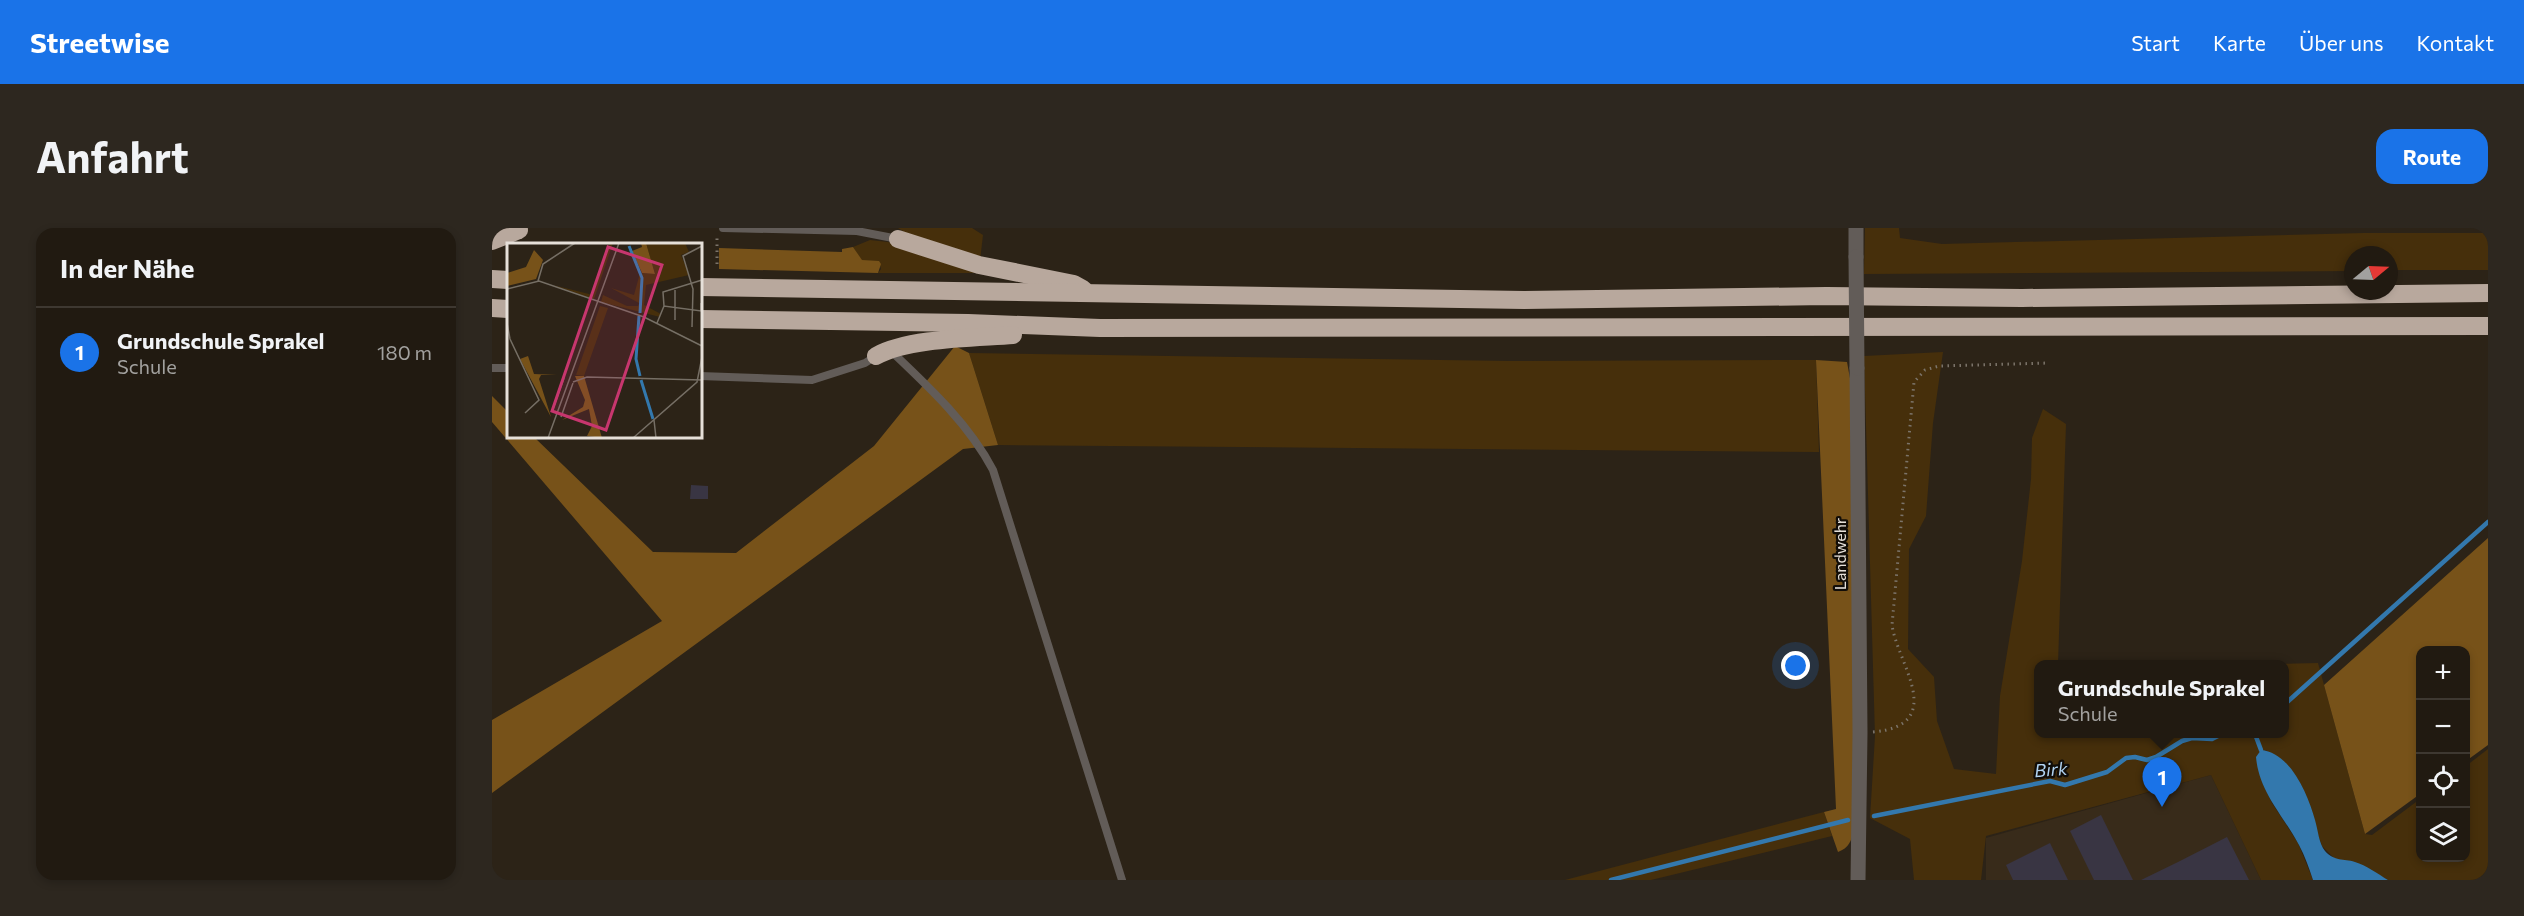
<!DOCTYPE html>
<html lang="de">
<head>
<meta charset="utf-8">
<style>
	:root { --surface:#211a11; --page:#2d271f; --text:#f1f3f6; --muted:#a2a19f; --line:#3e3831; --accent:#1a73e8 }
	body { margin:0; font-family:Commissioner,sans-serif; background:var(--page); color:var(--text) }
	.controls { position:absolute; right:18px; bottom:18px; display:grid; overflow:hidden; border-radius:12px; box-shadow:0 3px 9px #0003 }
	.controls button { width:54px; height:54px; display:grid; place-items:center; padding:0; border:0; border-bottom:2px solid var(--line); background:var(--surface); color:var(--text); font:30px sans-serif }
	.compass { position:absolute; left:1852px; top:18px; width:54px; height:54px; border-radius:50%; background:var(--surface); box-shadow:0 3px 9px #0003; rotate:71deg }
	.you { position:absolute; left:1304px; top:438px; width:21px; height:21px; margin:-15px; border:4px solid #fff; border-radius:50%; background:#1a73e8; box-shadow:0 0 0 9px #1a73e833 }
	.badge { display:grid; place-items:center; width:39px; height:39px; border-radius:50%; background:var(--accent); color:#fff; font-size:20px; font-weight:700 }
	.pin { position:absolute; translate:-50% -50px; filter:drop-shadow(0 2px 3px #0008) }
	.pin::after { content:''; position:absolute; top:32px; width:21px; height:18px; background:inherit; clip-path:polygon(0 0,100% 0,50% 100%) }
	.popup { position:absolute; left:1542px; top:432px; width:255px; height:78px; box-sizing:border-box; display:grid; place-content:center; border-radius:12px; background:var(--surface); filter:drop-shadow(0 2px 4px #0005); font-size:20px; white-space:nowrap; color:var(--muted) }
	.popup b { font-size:22px; color:var(--text) }
	.popup::after { content:''; position:absolute; left:50%; top:100%; margin-left:-12px; border:12px solid transparent; border-top-color:var(--surface) }
	.list { margin:0; padding:0; list-style:none }
	h2 { display:flex; justify-content:space-between; align-items:center; height:78px; margin:0; padding:0 24px; font-size:26px }
	h2 small { font-size:20px; font-weight:400; color:var(--muted) }
	.list li { display:grid; grid-template-columns:39px 1fr auto; gap:18px; align-items:center; box-sizing:border-box; height:90px; padding:0 24px; border-top:2px solid var(--line) }
	.list b { display:block; font-size:22px; white-space:nowrap }
	.list p { margin:0; font-size:20px; white-space:nowrap; color:var(--muted) }
	.list em { font-size:20px; font-style:normal; color:var(--muted) }
	.icon { flex:none; width:33px; height:33px; fill:none; stroke:currentColor; stroke-width:2; stroke-linecap:round; stroke-linejoin:round }
	.map { position:relative; flex:none; width:1996px; height:652px; overflow:hidden; border-radius:18px }
	header { display:flex; align-items:center; gap:36px; box-sizing:border-box; height:84px; padding:0 30px; background:var(--accent); color:#fff }
	header strong { font-size:28px }
	nav { display:flex; gap:33px; margin-inline-start:auto; font-size:21px }
	.intro { display:flex; align-items:center; justify-content:space-between; box-sizing:border-box; height:144px; padding:0 36px }
	h1 { margin:0; font-size:42px }
	.button { padding:15px 27px; border-radius:18px; background:var(--accent); color:#fff; font-size:21px; font-weight:700 }
	main { display:flex; gap:36px; padding:0 36px }
	aside { flex:1; background:var(--surface); border-radius:18px; box-shadow:0 3px 9px #0003 }
	.map>svg:first-child { display:block }
	.built { fill:#382b1a }
	.green { fill:#462f0b }
	.forest { fill:#775219 }
	.water { fill:#3378ad }
	.lines { fill:none; stroke-linecap:round; stroke-linejoin:round }
	.stream { stroke:#3378ad; stroke-width:4.5 }
	.building { fill:#393543 }
	.path { stroke:#7c746a; stroke-width:3; stroke-dasharray:1.5 4.5; stroke-linecap:butt }
	.lane { stroke:#625c58; stroke-width:8 }
	.street { stroke:#625c58; stroke-width:15 }
	.highway { stroke:#b8a89d; stroke-width:18 }
	.street-bridge { stroke:#625c58; stroke-width:15 }
	.labels { text-anchor:middle; stroke-width:4.5; stroke-linejoin:round; paint-order:stroke }
	.street-label { font-size:16px; fill:#e6e0d9; stroke:#110d08 }
	.water-label { font-size:18px; font-style:italic; fill:#b1d3f1; stroke:#110d08 }
	.inset-river { fill:none; stroke:#3378ad; stroke-width:3 }
	.inset-road { fill:none; stroke:#766f65; stroke-width:1.5 }
	.view { fill:#c7366e; fill-opacity:0.15; stroke:#c7366e; stroke-width:3 }
	.inset-edge { fill:none; stroke:#e6e0d9; stroke-width:3 }
</style>
</head>
<body>
<header>
<strong>Streetwise</strong>
<nav><a>Start</a><a>Karte</a><a>Über uns</a><a>Kontakt</a></nav>
</header>
<div class="intro"><h1>Anfahrt</h1><a class="button">Route</a></div>
<main>
<aside>
<h2>In der Nähe<small></small></h2>
<ul class="list">
<li><span class="badge">1</span><div><b>Grundschule Sprakel</b><p>Schule</p></div><em>180 m</em></li>
</ul>
</aside>
<div class="map">
<svg width="1996" height="652" viewBox="0 0 1996 652">
	<rect width="100%" height="100%" fill="#2c2317"/>
	<polygon class="built" points="1719,547 1769,652 1494,652 1494,610"/>
	<g class="green">
		<polygon points="406,0 480,0 491,7 488,33 425,12"/>
		<polygon points="1373,0 1407,0 1408,10 1450,16 1872,5 1996,5 1996,42 1897,42 1897,27 1861,27 1861,43 1372,46"/>
		<polygon points="378,12 396,14 488,45 386,45 389,41 387,34 370,33 361,19"/>
		<polygon points="1451,124 1441,195 1434,288 1417,321 1416,421 1442,449 1445,493 1462,541 1504,546 1508,468 1530,333 1539,251 1540,210 1551,181 1574,196 1566,436 1547,436 1547,506 1793,506 1793,436 1781,436 1826,435 1873,606 1880,607 1928,571 1928,630 1974,630 1974,538 1996,521 1996,652 1896,652 1863,634 1847,633 1842,630 1830,618 1806,551 1790,532 1773,522 1770,554 1780,575 1806,615 1821,652 1769,652 1719,547 1494,608 1489,652 1422,652 1418,611 1378,590 1383,508 1372,128"/>
		<polygon points="477,125 1018,133 1324,132 1327,224 506,217"/>
		<polygon points="1332,584 1340,608 1159,652 1073,652"/>
	</g>
	<g class="forest">
		<polygon points="361,19 370,32 387,33 389,36 386,45 227,41 227,20 350,24 350,21"/>
		<polygon points="463,118 477,125 506,217 471,221 0,565 0,492 170,393 0,194 0,168 16,184 16,208 42,209 161,324 244,325 382,218"/>
		<path d="M1324,132L1355,134L1359,156L1362,603C1359,613 1357,620 1346,624L1332,584L1344,581Z"/>
		<polygon points="1996,310 1996,517 1974,533 1974,422 1928,422 1928,566 1873,606 1832,457"/>
	</g>
	<path class="water" d="M1769,522C1799,525 1816,567 1823,592C1826,602 1827,616 1833,623C1843,634 1851,630 1863,634C1874,637 1886,646 1896,652H1821C1817,640 1813,628 1807,617C1791,587 1767,564 1764,529Z"/>
	<g class="lines">
		<g class="stream">
			<polyline points="1793,476 1996,294"/>
			<polyline points="1763,506 1769,522"/>
			<polyline points="1382,588 1558,553 1573,557 1615,544 1634,530 1643,529 1655,532 1664,529 1690,513 1700,510 1720,511 1730,506"/>
			<polyline points="1119,652 1356,592"/>
		</g>
	</g>
	<g class="building">
		<polygon points="199,257 216,258 216,271 198,271"/>
		<polygon points="1609,587 1641,652 1602,652 1578,603"/>
		<polygon points="1735,609 1757,652 1649,652 1686,634"/>
		<polygon points="1558,615 1576,652 1521,652 1514,637"/>
	</g>
	<g class="lines">
		<g class="path">
			<polyline points="225,36 225,8"/>
			<path d="M1381,504C1457,497 1405,435 1400,397L1422,154L1433,142L1447,138L1557,135"/>
		</g>
		<g class="lane">
			<polyline points="231,0 365,3 406,11"/>
			<path d="M399,123C436,158 477,196 501,242L630,652"/>
			<polyline points="0,140 16,140"/>
			<polyline points="208,148 320,152 373,135 384,128"/>
		</g>
		<g class="street">
			<polyline points="1364,0 1364,29"/>
			<polyline points="1365,140 1368,505 1366,652"/>
		</g>
		<g class="highway">
			<polyline points="406,11 487,37 582,56 591,61"/>
			<polyline points="0,13 27,2"/>
			<polyline points="0,51 16,52"/>
			<polyline points="208,59 1032,72 1334,68 1530,70 1996,65"/>
			<polyline points="0,80 16,81"/>
			<polyline points="208,91 476,95 608,100 1996,98"/>
			<path d="M384,128C416,110 482,110 521,107"/>
		</g>
		<polyline class="street-bridge" points="1364,29 1365,140"/>
	</g>
	<g class="labels">
		<g class="street-label">
			<text transform="translate(1348 326) rotate(-90)" y="6">Landwehr</text>
		</g>
		<g class="water-label">
			<text transform="translate(1559 542) rotate(-4)" y="6">Birk</text>
		</g>
	</g>
	<g transform="translate(15 15)">
		<rect width="195" height="195" fill="#2c2317"/>
		<path d="M103,0H106L87,56L46,42L86,52ZM139,0H178L182,9L174,12L182,32L139,42L137,62L154,71L153,74L94,59L96,52L120,63H131L132,60L104,45L127,52L133,30L148,31ZM93,63L101,65L77,133L69,132Z" fill="#462f0b"/>
		<path d="M134,0H139L148,31L135,30L125,8L135,4ZM27,7L36,17L29,36L0,43V30L19,24ZM21,113L27,131L50,132H34L32,136L44,174L13,116ZM68,133H77L95,195L80,193L85,183L82,166L55,177L76,164L78,157Z" fill="#775219"/>
		<path class="inset-river" d="M122,3L135,35L133,70M132,73L129,116L133,133M134,137L146,176"/>
		<path class="inset-road" d="M31,38L36,21L68,0M0,46L32,38L137,74L195,103M157,63L156,49L195,37M168,77V47M0,80L3,96L32,157L18,170M150,80L157,63L194,68V60M185,84L186,46L176,13L195,3M66,139L80,134L195,137M46,166L57,135M54,174L66,140M147,177L149,195M41,195L112,0M126,195L190,139L195,114"/>
		<path class="view" d="M101,4L155,22L99,187L45,168Z"/>
		<rect width="195" height="195" class="inset-edge"/>
	</g>
</svg>
<div class="controls">
<button>+</button>
<button>−</button>
<button><svg class="icon" aria-label="locate" viewBox="0 0 24 24"><circle cx="12" cy="12" r="6"/><path d="M12 2v4M12 18v4M2 12h4M18 12h4"/></svg></button>
<button><svg class="icon" aria-label="layers" viewBox="0 0 24 24"><path d="M12 4l9 5-9 5-9-5zM3 14l9 5 9-5"/></svg></button>
</div>
<svg class="compass" viewBox="-18 -18 36 36"><path d="M0-13l5 13h-10z" fill="#e53935"/><path d="M0 13l5-13h-10z" fill="#a2a19f"/></svg>
<div class="you"></div>
<div class="pin badge" style="left:1670px;top:579px">1</div>
<div class="popup"><b>Grundschule Sprakel</b>Schule</div>
</div>
</main>
</body>
</html>
